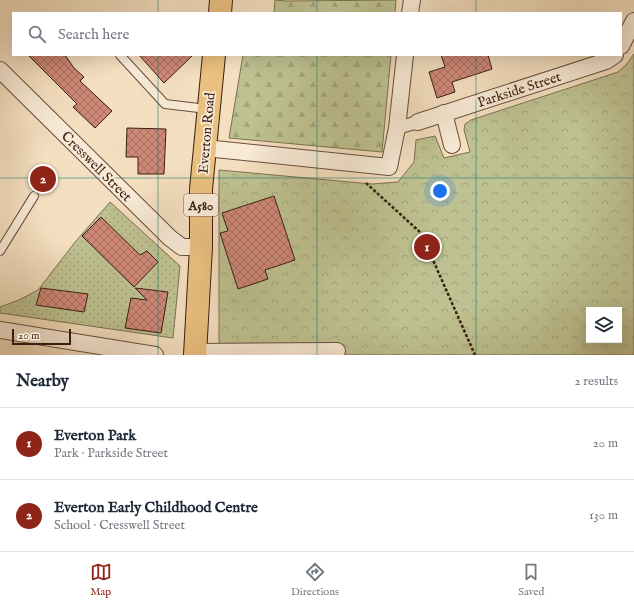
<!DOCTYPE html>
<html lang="en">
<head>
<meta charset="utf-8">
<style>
	:root { --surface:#fff; --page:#f6f6f7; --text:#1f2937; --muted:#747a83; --line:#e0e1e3; --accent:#8f2418 }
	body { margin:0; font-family:"IM FELL English",serif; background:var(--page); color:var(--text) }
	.controls { position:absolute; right:12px; bottom:12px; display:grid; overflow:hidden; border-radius:0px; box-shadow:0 4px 16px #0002 }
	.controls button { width:36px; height:36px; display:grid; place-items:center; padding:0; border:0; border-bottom:1px solid var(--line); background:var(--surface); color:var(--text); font:20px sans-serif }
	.scale { position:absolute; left:12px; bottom:10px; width:59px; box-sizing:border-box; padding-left:4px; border:2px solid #3a1e12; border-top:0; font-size:11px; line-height:14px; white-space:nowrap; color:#3a1e12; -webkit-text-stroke:3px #f8ead6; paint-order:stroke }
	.you { position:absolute; left:440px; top:191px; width:14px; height:14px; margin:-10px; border:3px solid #fff; border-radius:50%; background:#1a73e8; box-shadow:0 0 0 6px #1a73e833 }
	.badge { display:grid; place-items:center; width:26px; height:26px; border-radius:50%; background:var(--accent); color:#fff; font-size:13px; font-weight:700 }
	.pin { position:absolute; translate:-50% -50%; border:2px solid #fff; box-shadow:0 1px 4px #0006 }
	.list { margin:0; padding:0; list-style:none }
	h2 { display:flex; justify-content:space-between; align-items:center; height:52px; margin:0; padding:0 16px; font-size:17px }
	h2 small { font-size:13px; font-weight:400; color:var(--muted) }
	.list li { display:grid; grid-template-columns:26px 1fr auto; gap:12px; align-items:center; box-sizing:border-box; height:72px; padding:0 16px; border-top:1px solid var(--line) }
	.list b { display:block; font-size:15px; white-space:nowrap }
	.list p { margin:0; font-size:13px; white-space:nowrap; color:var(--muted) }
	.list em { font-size:13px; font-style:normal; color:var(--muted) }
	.icon { flex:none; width:22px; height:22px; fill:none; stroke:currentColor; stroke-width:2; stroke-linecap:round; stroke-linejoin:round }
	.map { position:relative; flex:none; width:634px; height:355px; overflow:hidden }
	.search { position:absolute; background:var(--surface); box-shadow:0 4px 16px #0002; left:12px; right:12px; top:12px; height:44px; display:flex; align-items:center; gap:10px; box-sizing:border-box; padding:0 14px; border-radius:0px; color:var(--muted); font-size:15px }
	.sheet { height:196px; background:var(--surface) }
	nav { display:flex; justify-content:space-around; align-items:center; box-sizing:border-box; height:56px; border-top:1px solid var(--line); background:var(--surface); font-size:11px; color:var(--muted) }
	nav a { display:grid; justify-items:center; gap:2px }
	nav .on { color:var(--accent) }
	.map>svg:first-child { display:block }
	.grass { fill:url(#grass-dots); stroke:#7c7052 }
	.forest { fill:url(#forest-firs); stroke:#7c7052 }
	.park { fill:url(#park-crowns); stroke:#7c7052; fill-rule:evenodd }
	.building { fill:url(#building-cross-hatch); stroke:#3a1e12 }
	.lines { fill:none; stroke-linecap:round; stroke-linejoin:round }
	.service-casing { stroke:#684e3e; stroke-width:10 }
	.pedestrian-casing { stroke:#684e3e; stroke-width:14 }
	.minor-casing { stroke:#684e3e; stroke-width:18 }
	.primary-casing { stroke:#3a1e12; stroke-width:24 }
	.path { stroke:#3a1e12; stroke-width:2.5; stroke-dasharray:3 2; stroke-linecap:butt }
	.service { stroke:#f8ead6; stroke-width:8 }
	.pedestrian { stroke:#f8ead6; stroke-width:12 }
	.minor { stroke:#f8ead6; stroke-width:16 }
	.primary { stroke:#eac080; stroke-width:22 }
	.grid { fill:none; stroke:#0f766e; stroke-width:1; stroke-opacity:0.55 }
	.labels { text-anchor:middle; stroke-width:3.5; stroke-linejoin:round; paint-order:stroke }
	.shield { fill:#f8ead6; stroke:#735b4d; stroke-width:1 }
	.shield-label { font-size:13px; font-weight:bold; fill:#3a1e12 }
	.street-label { font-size:14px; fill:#3a1e12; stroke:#f8ead6 }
</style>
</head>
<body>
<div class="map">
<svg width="634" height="355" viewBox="0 0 634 355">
	<defs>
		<pattern id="grass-dots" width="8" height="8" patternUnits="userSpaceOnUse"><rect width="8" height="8" fill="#bec191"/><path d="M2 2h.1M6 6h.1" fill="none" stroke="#a4a57c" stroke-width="1.8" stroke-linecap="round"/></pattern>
		<pattern id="forest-firs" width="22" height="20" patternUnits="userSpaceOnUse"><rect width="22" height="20" fill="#bec191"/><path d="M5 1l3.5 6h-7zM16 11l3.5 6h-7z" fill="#a4a57c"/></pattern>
		<pattern id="park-crowns" width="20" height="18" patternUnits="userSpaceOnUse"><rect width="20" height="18" fill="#bec191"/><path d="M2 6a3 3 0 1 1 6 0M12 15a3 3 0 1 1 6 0" fill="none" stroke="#a4a57c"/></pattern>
		<pattern id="building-cross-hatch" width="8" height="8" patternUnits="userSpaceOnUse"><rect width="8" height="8" fill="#ce8877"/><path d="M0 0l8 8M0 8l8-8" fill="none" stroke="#a86f60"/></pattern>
	</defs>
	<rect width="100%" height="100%" fill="#f4dfc0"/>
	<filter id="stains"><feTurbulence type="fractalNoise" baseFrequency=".005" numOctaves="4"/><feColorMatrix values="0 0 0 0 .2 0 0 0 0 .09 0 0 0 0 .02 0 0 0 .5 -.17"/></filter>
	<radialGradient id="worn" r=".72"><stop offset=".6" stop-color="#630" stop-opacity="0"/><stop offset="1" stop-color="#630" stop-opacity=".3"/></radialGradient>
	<polygon class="grass" points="110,202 180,266 173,338 0,313 0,307 19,300 38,290 76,241"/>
	<g class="forest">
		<polygon points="275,0 286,1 396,0 395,13 274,13"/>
		<polygon points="243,55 391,55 382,152 229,138"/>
	</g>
	<path class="park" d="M634,54V355H219V170L372,184L398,182L414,162L416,140L435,136L444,158L470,152L464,130L465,124L471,120L618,72L626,65ZM589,310H619V340H589Z"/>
	<g class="building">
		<polygon points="28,55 65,55 74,68 84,77 80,81 112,111 95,128 73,107 77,104"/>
		<polygon points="139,55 193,55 164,83"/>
		<polygon points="441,55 488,55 492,69 452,82 455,92 437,98 429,72 445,67"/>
		<polygon points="127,128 166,129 164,174 138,174 138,157 126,157"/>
		<polygon points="274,196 295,260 265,270 268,279 238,289 220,233 228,231 222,213"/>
		<polygon points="101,217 140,255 147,251 158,262 134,287 82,236"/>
		<polygon points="41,288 88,294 84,312 36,305"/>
		<polygon points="135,288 168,292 161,333 125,328 131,298 147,300"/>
	</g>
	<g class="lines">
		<defs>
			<g id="service">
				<polyline points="120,55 165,104 207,109"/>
				<polyline points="0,251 34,196"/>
			</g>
			<polyline id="pedestrian" points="397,128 418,122"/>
			<g id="minor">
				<polyline points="410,13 412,0"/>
				<polyline points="621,46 634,21"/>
				<polyline points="0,70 170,238 182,247 201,247"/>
				<polyline points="444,113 452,145"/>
				<polyline points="418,122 606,61 615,55"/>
				<polyline points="205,148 389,167 397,128 405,55"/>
				<polyline points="0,330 155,355"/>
				<polyline points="195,352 337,351"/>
			</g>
			<g id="primary">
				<polyline points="220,13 221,0"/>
				<polyline points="195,355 201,247 201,189 214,55"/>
			</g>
		</defs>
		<use href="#service" class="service-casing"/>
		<use href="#pedestrian" class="pedestrian-casing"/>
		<use href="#minor" class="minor-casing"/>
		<use href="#primary" class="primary-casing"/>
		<polyline class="path" points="366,183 421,233 475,355"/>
		<use href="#service" class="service"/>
		<use href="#pedestrian" class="pedestrian"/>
		<use href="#minor" class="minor"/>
		<use href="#primary" class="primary"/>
	</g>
	<path class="grid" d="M158,0V13M317,0V13M476,0V13M158,55V355M317,55V355M476,55V355M0,178H634"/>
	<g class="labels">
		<rect class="shield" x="184" y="194" width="34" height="22" rx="3"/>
		<g class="shield-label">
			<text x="201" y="210">A580</text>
		</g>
		<g class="street-label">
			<text transform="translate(519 89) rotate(-18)" y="5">Parkside Street</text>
			<text transform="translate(206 133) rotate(-85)" y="5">Everton Road</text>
			<text transform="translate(97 166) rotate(45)" y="5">Cresswell Street</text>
		</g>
	</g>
	<rect width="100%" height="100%" filter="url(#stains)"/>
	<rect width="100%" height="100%" fill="url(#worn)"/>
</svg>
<div class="controls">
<button><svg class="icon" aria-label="layers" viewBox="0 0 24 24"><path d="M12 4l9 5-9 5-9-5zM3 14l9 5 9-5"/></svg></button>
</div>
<div class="scale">20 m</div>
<div class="you"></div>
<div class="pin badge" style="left:427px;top:247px">1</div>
<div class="pin badge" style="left:43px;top:179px">2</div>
<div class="search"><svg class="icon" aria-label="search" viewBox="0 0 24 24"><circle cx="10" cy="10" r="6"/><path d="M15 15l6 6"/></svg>Search here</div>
</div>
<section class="sheet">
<h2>Nearby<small>2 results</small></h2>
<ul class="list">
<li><span class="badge">1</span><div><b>Everton Park</b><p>Park · Parkside Street</p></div><em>20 m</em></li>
<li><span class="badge">2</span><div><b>Everton Early Childhood Centre</b><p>School · Cresswell Street</p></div><em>130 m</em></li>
</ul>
</section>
<nav>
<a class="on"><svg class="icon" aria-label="map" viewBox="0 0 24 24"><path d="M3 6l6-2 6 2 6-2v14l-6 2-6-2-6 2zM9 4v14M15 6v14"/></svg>Map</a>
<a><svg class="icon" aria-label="directions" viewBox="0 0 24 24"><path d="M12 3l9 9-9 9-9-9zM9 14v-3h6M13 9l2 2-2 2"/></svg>Directions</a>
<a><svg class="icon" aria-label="saved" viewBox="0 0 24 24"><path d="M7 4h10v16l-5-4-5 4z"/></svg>Saved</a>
</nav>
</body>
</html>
